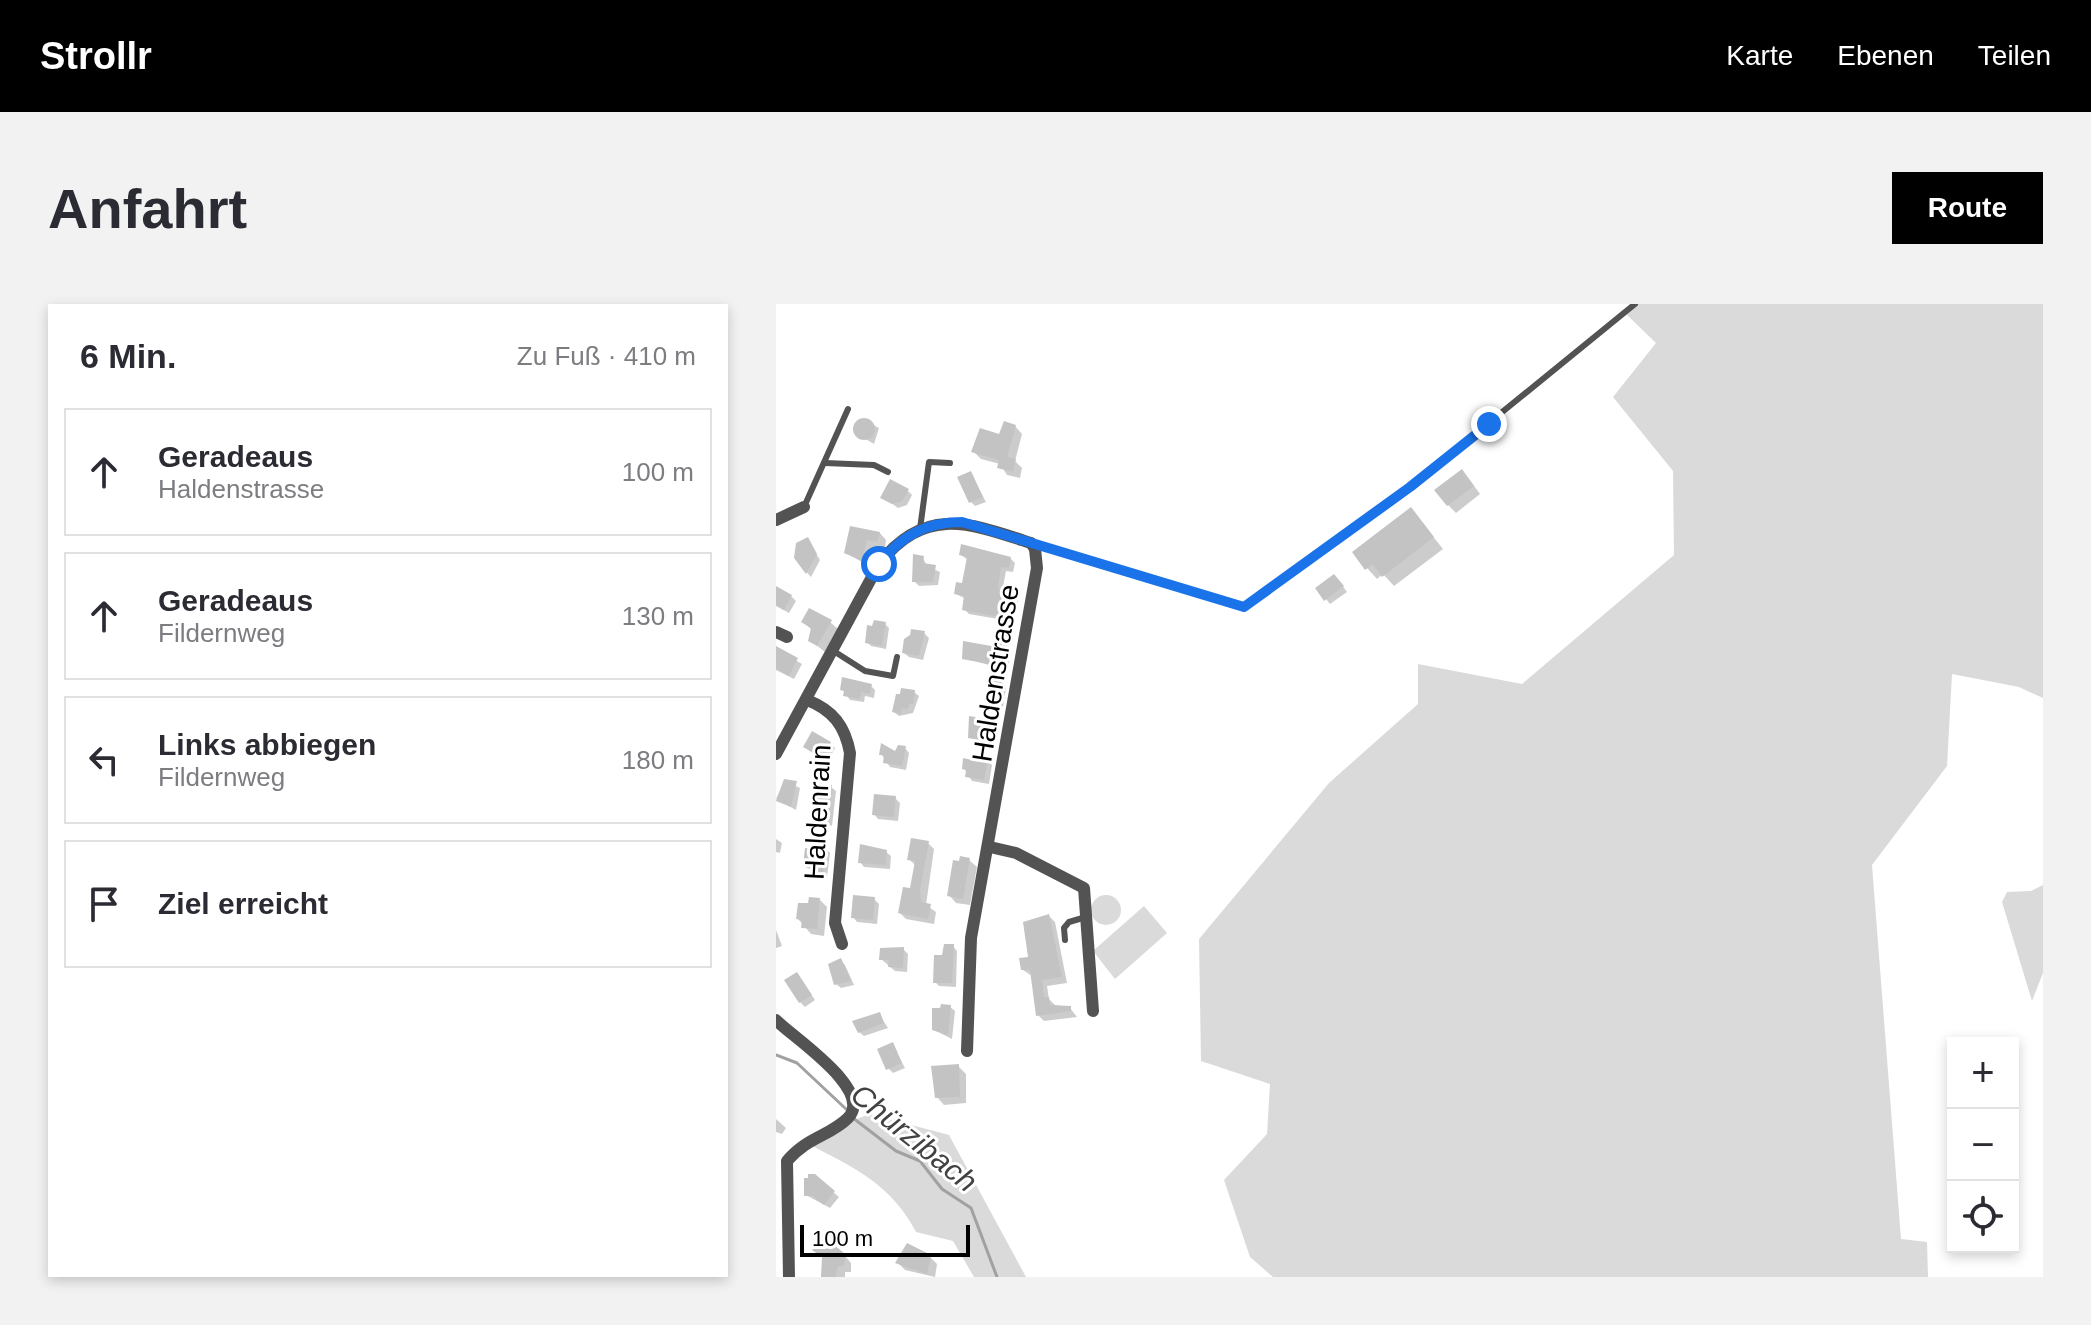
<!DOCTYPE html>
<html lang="de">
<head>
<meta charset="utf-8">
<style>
	:root { --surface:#fff; --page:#f2f2f3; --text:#2b2b33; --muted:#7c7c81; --line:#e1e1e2; --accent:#000 }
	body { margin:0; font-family:Helvetica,sans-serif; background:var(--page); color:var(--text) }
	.controls { position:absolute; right:24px; bottom:24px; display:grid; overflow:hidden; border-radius:0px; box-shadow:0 4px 12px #0003 }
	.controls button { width:72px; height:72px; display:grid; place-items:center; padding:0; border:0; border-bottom:2px solid var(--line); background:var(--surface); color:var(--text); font:40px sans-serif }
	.scale { position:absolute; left:24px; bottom:20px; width:170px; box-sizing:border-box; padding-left:8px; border:4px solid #000; border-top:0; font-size:22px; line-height:28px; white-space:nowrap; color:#000; -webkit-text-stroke:6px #fff; paint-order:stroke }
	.stop { position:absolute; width:24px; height:24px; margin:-18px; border:6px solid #1a73e8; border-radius:50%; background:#fff }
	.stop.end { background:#1a73e8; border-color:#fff; box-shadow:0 2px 8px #0008 }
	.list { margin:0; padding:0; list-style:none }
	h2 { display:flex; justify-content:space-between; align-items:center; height:104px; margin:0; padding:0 32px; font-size:34px }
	h2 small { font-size:26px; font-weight:400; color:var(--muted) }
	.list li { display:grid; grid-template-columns:52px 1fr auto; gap:24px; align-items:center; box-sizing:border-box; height:128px; margin:0 16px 16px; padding:0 16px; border:2px solid var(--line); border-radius:0px }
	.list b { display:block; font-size:30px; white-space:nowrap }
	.list p { margin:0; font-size:26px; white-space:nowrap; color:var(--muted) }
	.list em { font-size:26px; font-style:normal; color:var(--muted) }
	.icon { flex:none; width:44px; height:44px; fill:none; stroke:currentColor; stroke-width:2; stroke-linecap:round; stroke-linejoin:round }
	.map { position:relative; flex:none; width:1267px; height:973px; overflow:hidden; border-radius:0px }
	header { display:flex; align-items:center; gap:48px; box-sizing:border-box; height:112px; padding:0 40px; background:var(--accent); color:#fff }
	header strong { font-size:38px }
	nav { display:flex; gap:44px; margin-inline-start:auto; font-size:28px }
	.intro { display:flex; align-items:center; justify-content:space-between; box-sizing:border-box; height:192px; padding:0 48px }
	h1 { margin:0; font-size:56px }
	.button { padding:20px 36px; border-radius:0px; background:var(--accent); color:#fff; font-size:28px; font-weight:700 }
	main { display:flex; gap:48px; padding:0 48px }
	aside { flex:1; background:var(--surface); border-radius:0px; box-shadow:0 4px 12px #0003 }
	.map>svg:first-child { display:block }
	.green { fill:#dadada }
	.shadow { fill:#0003 }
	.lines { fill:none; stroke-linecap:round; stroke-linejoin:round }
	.stream { stroke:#a1a1a1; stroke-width:3 }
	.building { fill:#c3c3c3 }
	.lane { stroke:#535353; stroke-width:6 }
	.street { stroke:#535353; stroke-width:12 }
	.route { stroke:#1a73e8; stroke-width:10 }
	.labels { text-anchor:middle; stroke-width:6; stroke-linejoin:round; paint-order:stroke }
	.street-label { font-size:28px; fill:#000; stroke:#fff }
	.water-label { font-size:30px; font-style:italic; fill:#424242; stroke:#fff }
</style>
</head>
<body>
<header>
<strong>Strollr</strong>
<nav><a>Karte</a><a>Ebenen</a><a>Teilen</a></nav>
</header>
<div class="intro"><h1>Anfahrt</h1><a class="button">Route</a></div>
<main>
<aside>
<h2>6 Min.<small>Zu Fuß · 410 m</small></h2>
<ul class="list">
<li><svg class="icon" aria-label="ahead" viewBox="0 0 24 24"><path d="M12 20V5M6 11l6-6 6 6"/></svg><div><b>Geradeaus</b><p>Haldenstrasse</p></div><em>100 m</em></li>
<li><svg class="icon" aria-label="ahead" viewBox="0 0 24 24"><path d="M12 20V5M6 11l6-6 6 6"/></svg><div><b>Geradeaus</b><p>Fildernweg</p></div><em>130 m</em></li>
<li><svg class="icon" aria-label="left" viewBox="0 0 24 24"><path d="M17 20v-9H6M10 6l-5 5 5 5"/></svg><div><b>Links abbiegen</b><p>Fildernweg</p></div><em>180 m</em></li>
<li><svg class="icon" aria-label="arrive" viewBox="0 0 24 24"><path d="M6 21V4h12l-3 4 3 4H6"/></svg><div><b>Ziel erreicht</b></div></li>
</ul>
</aside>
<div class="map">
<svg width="1267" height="973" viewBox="0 0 1267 973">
	<rect width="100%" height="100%" fill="#fff"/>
	<g class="green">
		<polygon points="855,0 1267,0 1267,394 1243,383 1176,370 1171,462 1096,561 1125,935 1151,938 1152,973 497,973 474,953 448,876 491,830 494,780 425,757 423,635 553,479 642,400 642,360 746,380 898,251 897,167 837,93 880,39 851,11"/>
		<polygon points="1267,581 1267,669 1256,697 1226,598 1231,588 1255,587"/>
		<circle cx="330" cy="606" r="15"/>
		<polygon points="368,602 391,629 339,675 317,647"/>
		<path d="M94,810L173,831L250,973H198L177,937L140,928C116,882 80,864 36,842L54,825Z"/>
	</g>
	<g class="shadow">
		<polygon points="86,115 103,124 98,140 78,128 80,118 85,120"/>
		<polygon points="239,122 246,130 239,157 246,164 244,174 231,171 224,160 205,155 198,148"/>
		<polygon points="194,169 210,198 199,202 195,198"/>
		<polygon points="693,175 704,190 680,209 672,201"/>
		<polygon points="132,187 136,191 131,201 122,204 107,193"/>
		<polygon points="635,205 667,245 618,282 607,270 601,275 591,264"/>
		<polygon points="103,228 110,236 109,243 98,243 94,263 71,249"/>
		<polygon points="32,236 44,256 35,273 23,260"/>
		<polygon points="185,251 234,254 239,259 237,268 230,267 226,288 242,295 241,304 231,302 228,316 193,310 188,305 190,295 180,290 188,282 192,256"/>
		<polygon points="147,254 151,262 164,268 162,281 143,282 139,278"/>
		<polygon points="563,277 571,288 554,300 550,295"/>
		<polygon points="0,292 15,292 20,297 13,309 0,302"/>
		<polygon points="27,318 54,318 62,325 49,348 35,337 36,326"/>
		<polygon points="109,320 113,324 110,345 95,342 91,338"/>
		<polygon points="148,329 153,334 147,356 133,353 128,349"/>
		<polygon points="231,342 235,346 230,375 218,370 220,363 188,354"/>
		<polygon points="0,345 26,360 18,375 0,366"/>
		<polygon points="226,378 230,383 227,403 216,397"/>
		<polygon points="95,382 99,386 98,394 89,392 88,398 74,396 66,385"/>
		<polygon points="138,388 143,392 137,409 123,412 118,408"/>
		<polygon points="218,418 223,423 221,434 215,433 213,441 194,433"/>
		<polygon points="54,439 59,444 52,457 34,447"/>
		<polygon points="129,444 133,449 130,466 114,463 105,450 120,450"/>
		<polygon points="189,456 211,456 216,461 213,480 196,477 188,464"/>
		<polygon points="9,477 24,484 20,506 0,495"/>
		<polygon points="55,483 60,487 56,522 41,516"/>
		<polygon points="119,494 124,499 122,517 102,515 98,510"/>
		<polygon points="0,535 6,539 4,549 0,548"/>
		<polygon points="152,539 158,545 150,601 160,608 158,620 130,615 124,609 136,586 140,562 133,555"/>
		<polygon points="49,544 54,549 51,573 29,562"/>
		<polygon points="110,548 115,552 114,565 88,563 84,558"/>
		<polygon points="193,556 201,563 194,601 180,599 173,591"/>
		<polygon points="98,595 103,600 101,620 81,618 77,613"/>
		<polygon points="44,596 51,603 48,632 35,630 22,615"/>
		<polygon points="273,612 279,618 291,679 271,682 273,695 279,701 294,704 301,713 268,717 262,711 256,672 247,666"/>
		<polygon points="0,626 6,642 0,644"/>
		<polygon points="177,642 181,647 180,683 163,682 159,678 168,653"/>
		<polygon points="127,645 132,650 131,668 119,667 105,655"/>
		<polygon points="64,656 69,661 78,681 65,684 60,680"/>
		<polygon points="21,670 39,696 29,703 24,698"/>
		<polygon points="174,703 179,707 176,735 158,726"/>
		<polygon points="103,710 112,724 88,732 83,728"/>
		<polygon points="116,740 129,764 117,769 112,764"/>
		<polygon points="182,762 190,770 190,799 168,801 161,793"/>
		<polygon points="0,815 10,824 6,830 0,828"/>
		<polygon points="38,872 63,893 54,904 30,891"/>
		<polygon points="46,934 63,945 75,959 75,968 69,968 69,973 48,973"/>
		<polygon points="153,952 161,960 159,973 129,966 121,958"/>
	</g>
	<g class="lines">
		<g class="stream">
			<polyline points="0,751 21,759 70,805"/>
			<polyline points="77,814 120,847 144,857 166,885 195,904 221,973"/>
		</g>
	</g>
	<g class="building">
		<circle cx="88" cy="125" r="11"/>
		<polygon points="228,117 240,121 231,153 240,155 237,168 221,164 223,156 195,148 204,124 223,130"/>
		<polygon points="686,165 698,182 671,202 658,186"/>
		<polygon points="195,167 207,193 193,199 181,173"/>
		<polygon points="114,175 133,185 126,197 116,200 104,194"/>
		<polygon points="635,203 658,233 606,273 597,260 589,266 576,248"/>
		<polygon points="74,222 104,228 101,238 91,236 86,257 68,249"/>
		<polygon points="32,233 41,250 30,270 18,254 20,239"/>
		<polygon points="185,240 235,253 233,264 225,263 222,285 239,288 237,300 227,298 224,313 186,306 188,292 178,290 180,278 186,279 191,253 183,251"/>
		<polygon points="137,250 148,252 147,259 160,261 157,278 136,278"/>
		<polygon points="558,270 568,282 548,297 539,284"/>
		<polygon points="0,282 16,291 8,306 0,301"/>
		<polygon points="33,304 56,316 41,342 32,337 35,324 25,318"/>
		<polygon points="98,316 110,318 106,342 89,339 91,321 96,322"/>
		<polygon points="135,325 149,327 143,352 126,349 128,335 134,331"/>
		<polygon points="187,337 221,343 222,339 232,340 226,373 216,371 218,361 186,355"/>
		<polygon points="0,342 22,354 13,372 0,365"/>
		<polygon points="66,373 96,380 94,390 85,388 84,395 67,392 68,387 64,386"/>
		<polygon points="218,375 226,376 223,399 214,398"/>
		<polygon points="125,384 139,386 137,400 133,400 132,405 126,404 125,410 116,408 120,390 124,390"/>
		<polygon points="193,412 219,416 216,430 210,429 209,437 192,434"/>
		<polygon points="36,427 55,438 46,454 27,443"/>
		<polygon points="105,439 119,447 122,441 130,442 126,462 107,459 108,451 103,451"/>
		<polygon points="202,453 212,454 208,476 189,473 190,466 186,465 187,454 201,457"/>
		<polygon points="8,475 21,477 15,503 0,497"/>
		<polygon points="41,480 56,481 52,519 39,517"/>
		<polygon points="98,490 120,492 118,513 96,511"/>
		<polygon points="135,534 153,537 144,586 145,598 155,600 152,615 122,609 127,583 134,584 139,557 131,556"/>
		<polygon points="84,540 111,546 110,561 82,559"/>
		<polygon points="39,541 50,542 47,570 27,562 29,544 39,545"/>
		<polygon points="184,552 194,554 187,595 171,592 177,556 183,557"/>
		<polygon points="77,591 99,593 97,616 75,614"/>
		<polygon points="33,593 44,594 41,625 25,624 26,616 20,615 22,599 32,599"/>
		<polygon points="273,610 286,673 266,676 268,693 273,693 274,701 295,702 295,707 260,712 254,666 245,666 243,654 252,653 247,618"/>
		<polygon points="168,640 178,640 176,679 157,679 158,651 166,651"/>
		<polygon points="128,643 127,664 112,663 113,656 103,656 104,644"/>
		<polygon points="65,654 75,677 58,681 52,660"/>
		<polygon points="21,668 36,691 23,699 8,676"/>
		<polygon points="165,700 175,701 172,731 156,726 156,704 164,704"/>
		<polygon points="104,708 108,719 82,729 76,717"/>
		<polygon points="117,738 126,759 110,766 101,745"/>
		<polygon points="183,760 184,793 159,794 155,762"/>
		<polygon points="32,870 39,870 59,887 48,901 37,892 28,892 28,874 32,874"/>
		<polygon points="46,931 69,950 68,962 62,962 59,973 45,973 46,953 36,946"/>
		<polygon points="131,939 155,951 151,970 119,959"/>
	</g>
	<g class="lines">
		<g class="lane">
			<polyline points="49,159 98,161 112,168"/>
			<polyline points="28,203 72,105"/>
			<polyline points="144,225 153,158 174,159"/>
			<polyline points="258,240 468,303 634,183 859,0"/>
			<polyline points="56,346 89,367 117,372 121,353"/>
			<polyline points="289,636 288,624 293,618 310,613"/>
		</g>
		<g class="street">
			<polyline points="0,216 28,203"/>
			<polyline points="0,328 11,333"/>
			<path d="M31,396C57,406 69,422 74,449L59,619L66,640"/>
			<path d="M0,450L103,260C149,201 194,219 255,239L259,245L261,264L195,634L191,747"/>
			<polyline points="214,543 240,549 308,584 317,707"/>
			<path d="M0,716C16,733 99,786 72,814C54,832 31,833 11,857L13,973"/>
		</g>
	</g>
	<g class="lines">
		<path class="route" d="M103,260C125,232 150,218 186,218L468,303L634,183L713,120"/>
	</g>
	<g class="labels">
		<g class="street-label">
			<text transform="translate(219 369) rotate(-81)" y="10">Haldenstrasse</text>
			<text transform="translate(41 508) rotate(-87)" y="10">Haldenrain</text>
		</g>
		<g class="water-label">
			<text transform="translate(138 834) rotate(39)" y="10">Chürzibach</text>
		</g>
	</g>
</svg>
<div class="controls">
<button>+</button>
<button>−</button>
<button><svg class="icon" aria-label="locate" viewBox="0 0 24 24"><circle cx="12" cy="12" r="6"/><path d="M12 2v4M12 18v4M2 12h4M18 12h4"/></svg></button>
</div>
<div class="scale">100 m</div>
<div class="stop" style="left:103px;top:260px"></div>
<div class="stop end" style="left:713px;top:120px"></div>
</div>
</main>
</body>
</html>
